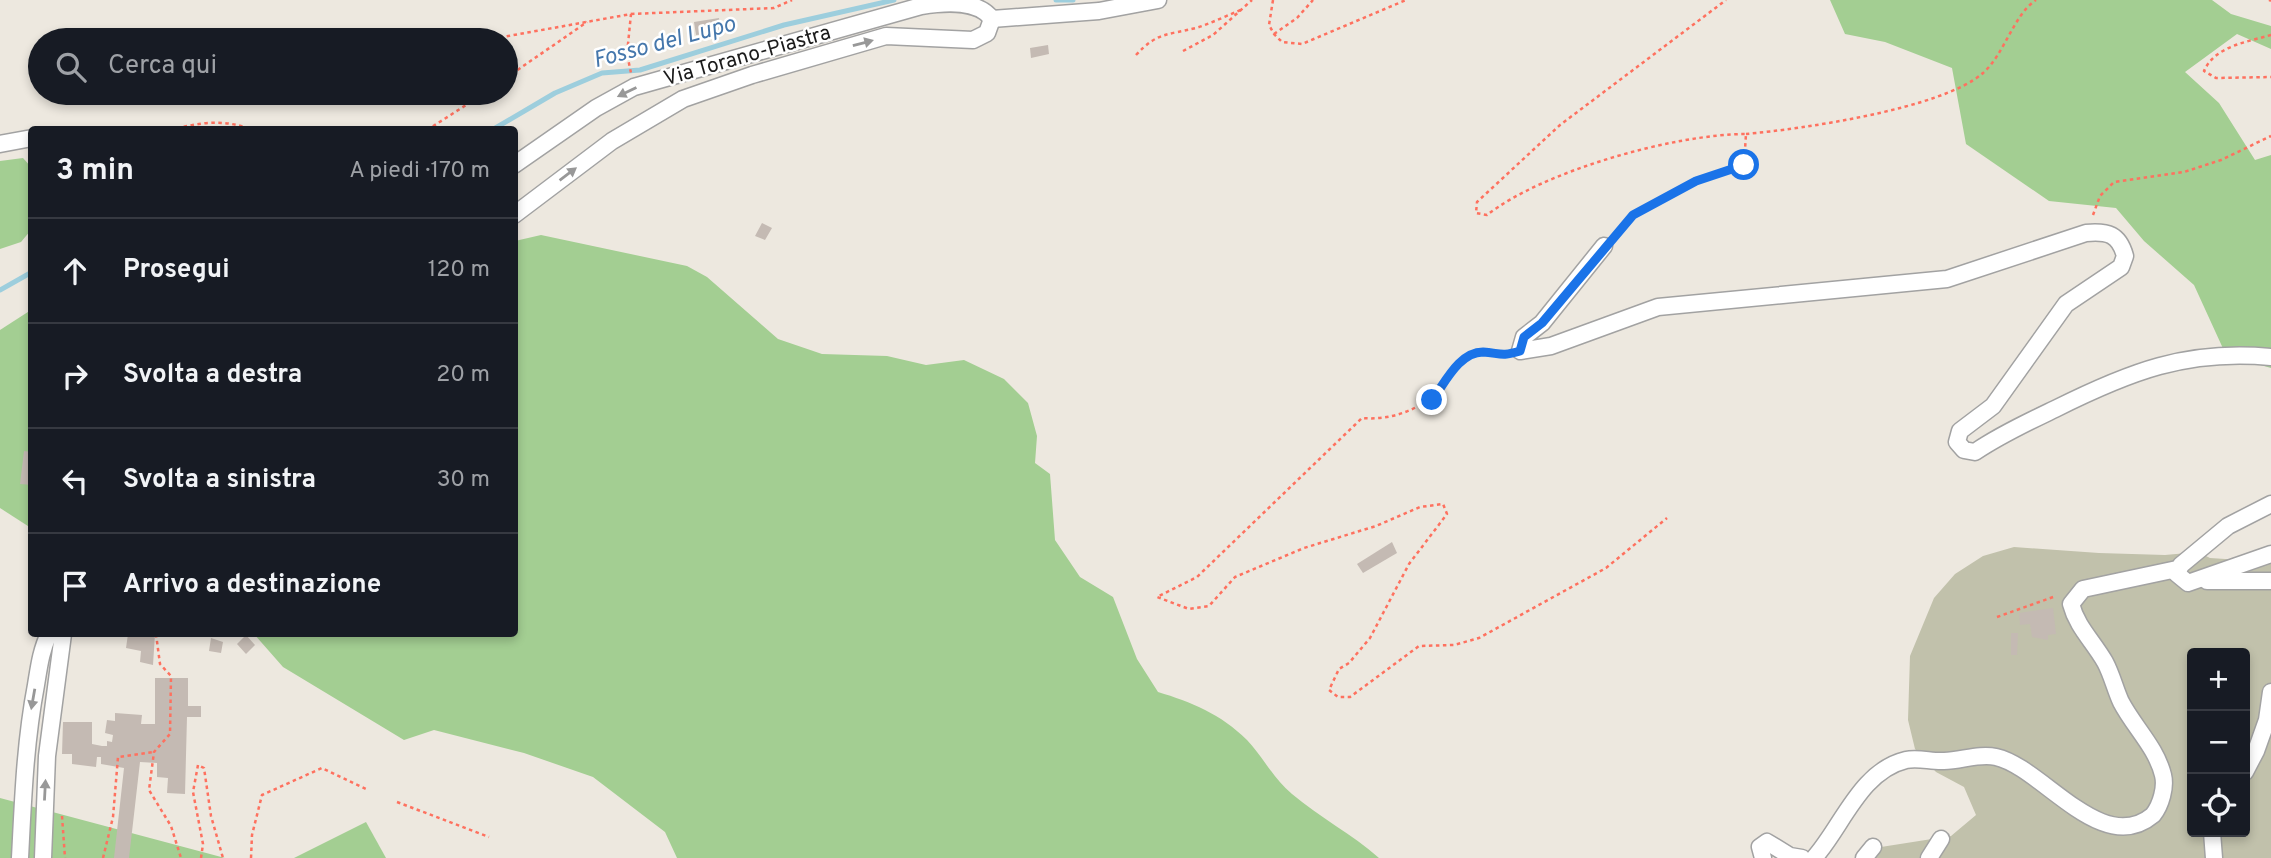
<!DOCTYPE html>
<html lang="it">
<head>
<meta charset="utf-8">
<style>
	:root { --surface:#171b24; --page:#20242c; --text:#f1f3f6; --muted:#9ea1a6; --line:#363941 }
	body { margin:0; font-family:Overpass,sans-serif; background:var(--page); color:var(--text) }
	.controls { position:absolute; right:21px; bottom:21px; display:grid; overflow:hidden; border-radius:7px; box-shadow:0 4px 10px #0003 }
	.controls button { width:63px; height:63px; display:grid; place-items:center; padding:0; border:0; border-bottom:2px solid var(--line); background:var(--surface); color:var(--text); font:35px sans-serif }
	.stop { position:absolute; width:21px; height:21px; margin:-16px; border:5px solid #1a73e8; border-radius:50%; background:#fff }
	.stop.end { background:#1a73e8; border-color:#fff; box-shadow:0 2px 7px #0008 }
	.list { margin:0; padding:0; list-style:none }
	h2 { display:flex; justify-content:space-between; align-items:center; height:91px; margin:0; padding:0 28px; font-size:30px }
	h2 small { font-size:23px; font-weight:400; color:var(--muted) }
	.list li { display:grid; grid-template-columns:46px 1fr auto; gap:21px; align-items:center; box-sizing:border-box; height:105px; padding:0 28px; border-top:2px solid var(--line) }
	.list b { display:block; font-size:26px; white-space:nowrap }
	.list em { font-size:23px; font-style:normal; color:var(--muted) }
	.icon { flex:none; width:38px; height:38px; fill:none; stroke:currentColor; stroke-width:2; stroke-linecap:round; stroke-linejoin:round }
	.map { position:relative; flex:none; width:2271px; height:858px; overflow:hidden }
	.search { position:absolute; background:var(--surface); box-shadow:0 4px 10px #0003; left:28px; top:28px; width:490px; height:77px; display:flex; align-items:center; gap:18px; box-sizing:border-box; padding:0 24px; border-radius:38px; color:var(--muted); font-size:26px }
	.panel { position:absolute; background:var(--surface); box-shadow:0 4px 10px #0003; left:28px; top:126px; width:490px; height:511px; border-radius:7px }
	.map>svg:first-child { display:block }
	.construction { fill:#c1c1ab; fill-rule:evenodd }
	.forest { fill:#a3ce92 }
	.lines { fill:none; stroke-linecap:round; stroke-linejoin:round }
	.stream { stroke:#9dcedd; stroke-width:5 }
	.building { fill:#c4bab3 }
	.minor-casing { stroke:#a2a2a2; stroke-width:19 }
	.path { stroke:#fe715f; stroke-width:2.5; stroke-dasharray:3.5 3.5; stroke-linecap:butt }
	.minor { stroke:#fff; stroke-width:16 }
	.oneway { fill:#989898 }
	.route { stroke:#1a73e8; stroke-width:9 }
	.labels { text-anchor:middle; stroke-width:5; stroke-linejoin:round; paint-order:stroke }
	.street-label { font-size:21px; fill:#1b1b1b; stroke:#fff }
	.water-label { font-size:23px; font-style:italic; fill:#4577ac; stroke:#fff }
</style>
</head>
<body>
<div class="map">
<svg width="2271" height="858" viewBox="0 0 2271 858">
	<rect width="100%" height="100%" fill="#ede8df"/>
	<path class="construction" d="M2014,547L2099,553L2165,555L2198,552L2210,558L2271,562V858H1861L1881,847L1951,836L1976,815L1964,787L1936,772L1915,749L1908,720L1910,656L1934,598L1955,574L1983,556ZM2192,653H2245V832H2192Z"/>
	<g class="forest">
		<polygon points="1830,0 2212,0 2231,14 2271,26 2271,49 2237,34 2185,72 2219,103 2255,160 2271,155 2271,368 2226,355 2194,285 2144,241 2116,208 2049,201 1966,144 1952,68 1885,42 1845,34"/>
		<polygon points="23,158 31,167 31,230 21,242 0,249 0,161"/>
		<path d="M541,235L687,266L707,277L778,339L822,354L887,356L926,365L964,360L1004,379L1028,403L1037,436L1035,463L1050,474L1055,540L1080,577L1113,597L1137,659L1158,692C1191,702 1221,714 1247,740C1263,757 1273,778 1292,794C1319,817 1352,834 1379,858H677L665,832L593,777L524,753L434,730L404,740L283,667L254,634H514L515,241Z"/>
		<polygon points="31,310 31,528 0,508 0,330"/>
		<polygon points="0,798 225,858 0,858"/>
		<polygon points="366,822 386,858 294,858"/>
	</g>
	<g class="lines">
		<g class="stream">
			<polyline points="1056,0 1073,0"/>
			<polyline points="492,130 555,93 602,73 640,70 784,25 894,0"/>
			<polyline points="0,290 32,272"/>
		</g>
	</g>
	<g class="building">
		<polygon points="719,18 721,32 696,35 694,22"/>
		<polygon points="1048,45 1049,54 1031,58 1030,48"/>
		<polygon points="762,223 772,228 765,240 755,236"/>
		<polygon points="24,451 32,452 32,485 20,484"/>
		<polygon points="1392,542 1397,553 1363,573 1357,564"/>
		<polygon points="2053,608 2056,634 2048,635 2048,640 2032,637 2030,624 2020,625 2019,613"/>
		<polygon points="2011,633 2018,633 2017,655 2011,655"/>
		<polygon points="128,634 155,634 153,665 140,662 141,651 126,648"/>
		<polygon points="246,635 255,645 246,654 237,644"/>
		<polygon points="211,638 223,642 221,653 209,651"/>
		<polygon points="155,678 188,678 188,706 201,706 201,717 187,717 185,794 167,793 168,778 157,777 157,763 140,762 129,858 114,858 124,768 101,764 101,757 97,757 96,767 72,764 72,754 62,754 63,722 92,722 92,744 102,746 107,746 107,741 112,742 113,735 105,733 107,720 115,721 115,713 142,715 141,724 155,724"/>
	</g>
	<g class="lines">
		<defs>
			<g id="minor">
				<polyline points="992,19 1099,11 1158,0"/>
				<polyline points="0,144 32,138"/>
				<path d="M514,165L596,108L634,87L921,6C947,2 978,0 992,19"/>
				<polyline points="514,215 612,141 683,99 752,75 886,36 973,40 987,33 992,19"/>
				<path d="M1604,246L1542,323L1524,337L1520,351L1551,346L1658,307L1947,279L2086,233C2108,231 2119,234 2125,256L2121,267L2066,304L1993,406L1960,431L1957,442L1964,450L1975,452C2000,435 2028,422 2055,409C2129,372 2187,349 2271,357"/>
				<polyline points="2271,504 2228,526 2181,565 2177,574 2188,583 2271,554"/>
				<polyline points="2207,581 2271,581"/>
				<polyline points="2245,772 2256,751 2267,720 2271,692"/>
				<polyline points="2212,832 2214,858"/>
				<path d="M20,858C23,800 25,743 36,685C39,667 41,650 49,634"/>
				<polyline points="43,858 47,756 63,634"/>
				<polyline points="1763,858 1760,847 1767,842 1790,856 1802,858"/>
				<path d="M1814,858C1842,827 1860,771 1906,760C1918,757 1932,762 1944,761C1961,761 1979,753 1996,757C2042,767 2102,858 2153,815C2161,805 2166,787 2163,775C2156,747 2134,727 2121,702C2115,689 2112,675 2105,662C2093,641 2077,627 2071,604L2083,589L2177,569"/>
				<polyline points="1864,858 1873,847"/>
				<polyline points="1929,858 1941,839"/>
			</g>
		</defs>
		<use href="#minor" class="minor-casing"/>
		<g class="path">
			<polyline points="1273,0 1269,25 1274,34 1282,42 1302,44 1406,0"/>
			<polyline points="2269,0 2271,1"/>
			<polyline points="631,14 774,8 792,0"/>
			<polyline points="1274,34 1297,18 1313,0"/>
			<path d="M2271,35C2247,42 2215,46 2204,71L2216,78L2271,77"/>
			<polyline points="486,40 631,14 627,54 631,73"/>
			<polyline points="1183,51 1213,35 1252,0"/>
			<path d="M1136,55C1157,32 1168,35 1196,28C1212,23 1228,15 1243,9"/>
			<polyline points="506,78 587,22"/>
			<path d="M170,130C198,123 224,118 252,130"/>
			<polyline points="427,130 485,93"/>
			<path d="M1746,134C1801,129 1942,109 1983,73C2004,55 2014,14 2036,0"/>
			<polyline points="2093,215 2100,196 2114,182 2184,172 2221,160 2271,136"/>
			<path d="M1614,236C1653,195 1694,186 1744,165L1746,134C1675,134 1543,171 1487,215L1476,213L1477,202L1560,125L1726,0"/>
			<path d="M1504,355C1493,357 1484,349 1472,354C1459,359 1455,370 1447,381C1428,407 1394,421 1362,418L1197,577L1157,597L1189,609L1209,606L1235,577L1304,548L1376,526L1420,507L1443,504L1447,514L1409,564L1370,638L1349,663L1339,669L1329,690L1338,697H1350L1419,646L1454,645L1479,638L1606,568L1667,518"/>
			<polyline points="1997,617 2056,596"/>
			<polyline points="156,634 160,664 171,676 170,734 154,752 149,790 171,826 181,858"/>
			<polyline points="397,802 489,837"/>
			<polyline points="62,816 65,858"/>
			<polyline points="103,858 113,817 118,757 154,752"/>
			<polyline points="201,858 203,844 193,792 198,765 204,768 211,816 223,858"/>
			<polyline points="251,858 252,835 262,795 322,768 368,790"/>
		</g>
		<use href="#minor" class="minor"/>
	</g>
	<defs><path id="oneway-solid" d="M-6-.8H1V-3.2L6.5 0L1 3.2V.8H-6Z" transform="scale(1.75)"/></defs>
	<g class="oneway">
		<use href="#oneway-solid" transform="translate(863 43) rotate(-15)"/>
		<use href="#oneway-solid" transform="translate(627 92) rotate(154)"/>
		<use href="#oneway-solid" transform="translate(568 174) rotate(-37)"/>
		<use href="#oneway-solid" transform="translate(33 699) rotate(100)"/>
		<use href="#oneway-solid" transform="translate(45 790) rotate(-87)"/>
	</g>
	<g class="lines">
		<path class="route" d="M1432,400C1445,383 1459,352 1483,352C1500,353 1501,357 1520,351L1524,337L1542,323L1633,215L1696,181L1744,165"/>
	</g>
	<g class="labels">
		<g class="street-label">
			<text transform="translate(747 55) rotate(-16)" y="7">Via Torano-Piastra</text>
		</g>
		<g class="water-label">
			<text transform="translate(664 41) rotate(-15)" y="8">Fosso del Lupo</text>
		</g>
	</g>
</svg>
<div class="controls">
<button>+</button>
<button>−</button>
<button><svg class="icon" aria-label="locate" viewBox="0 0 24 24"><circle cx="12" cy="12" r="6"/><path d="M12 2v4M12 18v4M2 12h4M18 12h4"/></svg></button>
</div>
<div class="stop" style="left:1744px;top:165px"></div>
<div class="stop end" style="left:1432px;top:400px"></div>
<div class="search"><svg class="icon" aria-label="search" viewBox="0 0 24 24"><circle cx="10" cy="10" r="6"/><path d="M15 15l6 6"/></svg>Cerca qui</div>
<section class="panel">
<h2>3 min<small>A piedi · 170 m</small></h2>
<ul class="list">
<li><svg class="icon" aria-label="ahead" viewBox="0 0 24 24"><path d="M12 20V5M6 11l6-6 6 6"/></svg><div><b>Prosegui</b></div><em>120 m</em></li>
<li><svg class="icon" aria-label="right" viewBox="0 0 24 24"><path d="M7 20v-9h11M14 6l5 5-5 5"/></svg><div><b>Svolta a destra</b></div><em>20 m</em></li>
<li><svg class="icon" aria-label="left" viewBox="0 0 24 24"><path d="M17 20v-9H6M10 6l-5 5 5 5"/></svg><div><b>Svolta a sinistra</b></div><em>30 m</em></li>
<li><svg class="icon" aria-label="arrive" viewBox="0 0 24 24"><path d="M6 21V4h12l-3 4 3 4H6"/></svg><div><b>Arrivo a destinazione</b></div></li>
</ul>
</section>
</div>
</body>
</html>
